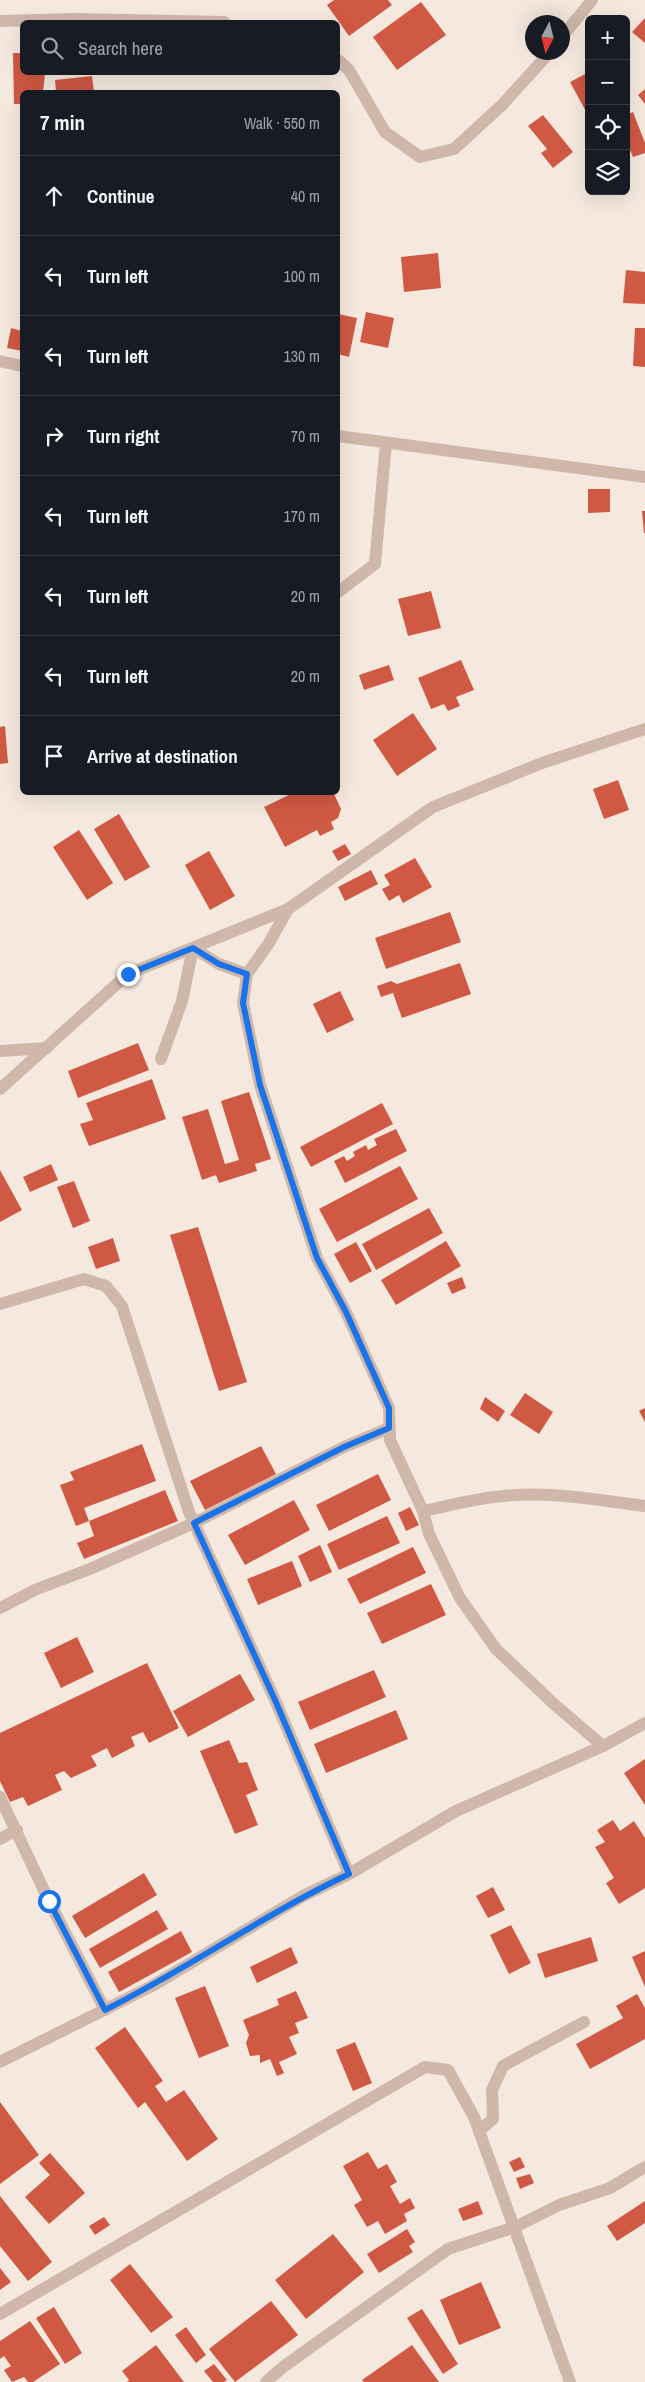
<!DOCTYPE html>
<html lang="en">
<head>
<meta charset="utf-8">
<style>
	:root { --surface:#171b24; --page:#20242c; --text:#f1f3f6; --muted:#9ea1a6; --line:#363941 }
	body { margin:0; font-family:"Archivo Narrow",sans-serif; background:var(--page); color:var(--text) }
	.controls { position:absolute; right:15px; top:15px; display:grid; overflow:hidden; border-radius:8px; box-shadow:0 5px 20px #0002 }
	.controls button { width:45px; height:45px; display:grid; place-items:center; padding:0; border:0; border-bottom:1px solid var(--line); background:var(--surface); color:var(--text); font:25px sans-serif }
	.compass { position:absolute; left:525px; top:15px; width:45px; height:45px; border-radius:50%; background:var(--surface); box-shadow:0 5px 20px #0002; rotate:187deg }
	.stop { position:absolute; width:15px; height:15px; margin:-11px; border:4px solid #1a73e8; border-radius:50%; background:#fff }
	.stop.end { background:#1a73e8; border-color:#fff; box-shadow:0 1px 5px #0008 }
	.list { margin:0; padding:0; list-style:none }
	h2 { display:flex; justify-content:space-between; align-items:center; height:65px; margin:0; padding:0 20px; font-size:21px }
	h2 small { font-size:16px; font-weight:400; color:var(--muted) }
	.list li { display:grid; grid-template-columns:32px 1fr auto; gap:15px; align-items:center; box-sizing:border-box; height:80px; padding:0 20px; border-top:1px solid var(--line) }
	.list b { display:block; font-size:19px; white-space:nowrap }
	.list em { font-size:16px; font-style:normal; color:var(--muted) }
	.icon { flex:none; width:28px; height:28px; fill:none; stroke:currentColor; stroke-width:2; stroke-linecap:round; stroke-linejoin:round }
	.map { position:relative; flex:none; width:645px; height:2382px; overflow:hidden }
	.search { position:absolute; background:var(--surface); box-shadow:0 5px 20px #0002; left:20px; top:20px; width:320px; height:55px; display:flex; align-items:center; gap:12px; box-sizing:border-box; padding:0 18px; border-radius:8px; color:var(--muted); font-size:19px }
	.panel { position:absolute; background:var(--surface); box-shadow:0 5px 20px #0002; left:20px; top:90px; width:320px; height:705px; border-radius:8px }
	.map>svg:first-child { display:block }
	.building { fill:#cf5943 }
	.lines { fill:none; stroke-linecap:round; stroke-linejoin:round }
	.minor { stroke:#cfb7aa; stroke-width:12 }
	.route { stroke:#1a73e8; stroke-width:6 }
</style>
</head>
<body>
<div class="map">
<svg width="645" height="2382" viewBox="0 0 645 2382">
	<rect width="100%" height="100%" fill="#f5e9df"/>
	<g class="building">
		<polygon points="334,0 388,0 392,5 349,36 327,5"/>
		<polygon points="421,2 446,35 397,70 373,37"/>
		<polygon points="645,18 645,43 632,32"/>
		<polygon points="13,53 22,53 22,72 48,72 45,74 43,92 22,92 22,104 14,104"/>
		<polygon points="589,72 589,117 570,82"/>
		<polygon points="92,76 94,92 56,92 55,80"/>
		<polygon points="645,89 645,104 638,95"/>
		<polygon points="633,112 645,143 645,153 633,157 626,140 626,115"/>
		<polygon points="543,115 573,152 553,168 541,153 547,149 528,126"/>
		<polygon points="438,253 441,288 404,292 401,257"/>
		<polygon points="626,270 645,272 645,304 623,303"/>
		<polygon points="366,312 394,318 388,348 360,342"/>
		<polygon points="338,314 357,318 349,357 338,354"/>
		<polygon points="11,328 22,331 22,351 7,348"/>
		<polygon points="635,328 645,328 645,367 633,366"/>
		<polygon points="588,489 610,489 610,512 588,513"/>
		<polygon points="642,511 645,511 645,533 644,533"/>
		<polygon points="431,591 441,628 408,636 398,599"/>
		<polygon points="461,660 474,690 456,697 460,706 448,711 444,704 431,709 418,678"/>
		<polygon points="389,665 394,680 364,690 359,675"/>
		<polygon points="413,713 437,749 397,776 373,740"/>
		<polygon points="5,726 8,763 0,764 0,727"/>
		<polygon points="618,780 629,810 604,819 593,789"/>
		<polygon points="288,792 333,792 341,809 338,818 331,822 334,829 320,836 317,830 285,847 264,807 289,795"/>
		<polygon points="119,814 150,867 125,881 94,829"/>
		<polygon points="79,830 113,883 87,900 53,847"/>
		<polygon points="345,844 351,854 338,861 332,851"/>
		<polygon points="209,851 235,896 210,910 185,865"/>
		<polygon points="415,858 432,887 403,903 399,895 389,901 382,889 390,885 384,875"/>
		<polygon points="371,870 378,884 345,901 338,887"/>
		<polygon points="450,912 461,942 386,969 375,938"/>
		<polygon points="460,963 471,994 402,1018 393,993 381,997 377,986 391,981 397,984"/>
		<polygon points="340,991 354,1020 327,1033 313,1004"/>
		<polygon points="138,1043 149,1070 78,1098 68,1071"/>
		<polygon points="152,1079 166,1119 89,1146 80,1124 93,1120 86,1103"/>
		<polygon points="249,1092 271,1159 255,1164 257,1171 219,1183 216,1175 202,1180 182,1117 208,1109 225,1164 239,1160 221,1101"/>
		<polygon points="382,1103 393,1124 311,1167 300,1147"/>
		<polygon points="396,1129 407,1151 345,1183 334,1161 344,1156 347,1161 355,1156 353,1152 366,1145 368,1150 377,1145 374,1139"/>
		<polygon points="51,1164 58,1180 30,1192 23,1177"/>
		<polygon points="400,1166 418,1199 337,1242 319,1209"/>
		<polygon points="0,1170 22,1210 0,1222"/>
		<polygon points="74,1181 90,1221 73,1228 57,1187"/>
		<polygon points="429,1208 443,1233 376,1270 362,1244"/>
		<polygon points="198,1227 247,1382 219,1391 170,1235"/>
		<polygon points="113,1238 120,1261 96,1269 88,1247"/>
		<polygon points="446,1241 461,1266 396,1305 381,1280"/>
		<polygon points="356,1242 372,1271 350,1283 334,1254"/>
		<polygon points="462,1277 466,1288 452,1294 447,1283"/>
		<polygon points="525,1393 553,1412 539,1434 510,1415"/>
		<polygon points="485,1397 505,1411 498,1422 480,1409"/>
		<polygon points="645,1408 645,1422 639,1411"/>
		<polygon points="142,1444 156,1481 84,1508 89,1521 76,1526 60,1485 74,1480 70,1472"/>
		<polygon points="261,1446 276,1474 205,1510 190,1481"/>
		<polygon points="378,1474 391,1500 329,1531 316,1505"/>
		<polygon points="165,1490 178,1521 84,1559 77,1543 94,1536 89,1521"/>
		<polygon points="294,1500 310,1530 245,1565 228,1535"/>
		<polygon points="410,1507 419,1525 406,1531 398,1513"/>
		<polygon points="387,1516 400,1543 339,1570 327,1544"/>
		<polygon points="320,1545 332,1572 310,1582 298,1556"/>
		<polygon points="413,1547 426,1573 360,1604 347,1579"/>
		<polygon points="292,1561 302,1586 258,1605 247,1579"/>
		<polygon points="431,1584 446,1615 382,1644 367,1613"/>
		<polygon points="77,1637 94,1672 61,1688 44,1653"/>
		<polygon points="147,1663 179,1728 149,1743 143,1732 131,1737 135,1746 112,1758 107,1748 91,1756 97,1766 71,1778 64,1771 55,1775 62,1790 28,1806 23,1797 10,1802 0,1781 0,1733"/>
		<polygon points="374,1670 386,1697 310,1730 298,1702"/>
		<polygon points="240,1674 255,1700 188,1737 173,1711"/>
		<polygon points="396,1710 408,1739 326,1773 314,1744"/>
		<polygon points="229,1740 239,1763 247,1762 258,1790 246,1795 258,1825 235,1834 200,1751"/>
		<polygon points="645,1759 645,1805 624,1773"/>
		<polygon points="613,1820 620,1831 634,1821 645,1838 645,1888 619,1904 606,1883 614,1878 595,1847 605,1842 597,1830"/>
		<polygon points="144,1873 157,1895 85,1938 72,1916"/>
		<polygon points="493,1887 505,1910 488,1918 476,1896"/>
		<polygon points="157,1910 168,1929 100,1968 89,1949"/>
		<polygon points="511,1925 531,1963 509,1974 490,1935"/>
		<polygon points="181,1931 192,1952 119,1992 108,1972"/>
		<polygon points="591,1937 598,1961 545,1978 537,1954"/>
		<polygon points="291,1947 298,1963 257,1983 250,1967"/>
		<polygon points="645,1951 645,1987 632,1957"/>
		<polygon points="205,1986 229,2046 199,2058 175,1998"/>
		<polygon points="296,1991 308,2018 295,2023 299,2033 289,2037 297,2054 279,2062 284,2073 277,2076 270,2059 260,2063 260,2055 250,2056 246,2043 249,2035 243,2020 279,2005 277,1999"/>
		<polygon points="637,1994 645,2008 645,2039 590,2069 576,2044 623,2018 616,2006"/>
		<polygon points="125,2027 163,2081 155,2086 166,2102 184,2090 218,2139 187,2161 145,2102 138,2108 95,2048"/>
		<polygon points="355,2042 372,2083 353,2091 336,2050"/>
		<polygon points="0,2102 39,2155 0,2184"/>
		<polygon points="368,2152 378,2169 387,2164 397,2182 390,2186 400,2204 410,2198 415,2208 404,2214 407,2221 385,2234 378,2221 367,2227 354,2205 362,2200 343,2166"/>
		<polygon points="50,2153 85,2193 49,2224 25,2197 50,2175 39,2163"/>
		<polygon points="520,2157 525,2167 514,2172 509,2162"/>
		<polygon points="530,2174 534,2183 520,2189 516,2178"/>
		<polygon points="0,2196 52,2262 28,2281 0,2246"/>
		<polygon points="478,2201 483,2214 463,2221 458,2209"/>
		<polygon points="645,2201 645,2223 617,2241 607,2226"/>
		<polygon points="104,2217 110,2225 95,2235 89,2226"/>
		<polygon points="407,2229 415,2242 409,2246 413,2252 379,2273 367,2254"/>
		<polygon points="333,2234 364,2272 306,2319 275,2280"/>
		<polygon points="130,2264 173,2317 151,2333 110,2280"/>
		<polygon points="0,2268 11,2282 0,2290"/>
		<polygon points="481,2282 501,2328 459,2345 440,2300"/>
		<polygon points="271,2301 298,2335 235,2382 209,2349"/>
		<polygon points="54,2307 82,2353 65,2364 36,2318"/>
		<polygon points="422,2309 458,2364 443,2374 407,2318"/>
		<polygon points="30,2321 60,2364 33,2382 28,2382 24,2377 12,2382 4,2370 11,2366 4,2356 0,2359 0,2341"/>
		<polygon points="186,2327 206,2355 196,2363 175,2335"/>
		<polygon points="156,2345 184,2382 127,2382 129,2380 122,2371"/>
		<polygon points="412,2345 439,2382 364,2382 362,2380"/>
		<polygon points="214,2364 227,2380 224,2382 213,2382 204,2371"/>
	</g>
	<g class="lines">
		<g class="minor">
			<polyline points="0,21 74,19 224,22"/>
			<polyline points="562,37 592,0"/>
			<polyline points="338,60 349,70 385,132 420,157 454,149 502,105 550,52"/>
			<polyline points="0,361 22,366"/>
			<polyline points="338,436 645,477"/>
			<polyline points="338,592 375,564 386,443"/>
			<polyline points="193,948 219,964 247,974 269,943 288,909"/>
			<polyline points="247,974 243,1003 260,1085 317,1258 346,1312 389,1408 390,1440 423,1511 429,1534 460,1598 496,1649 555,1705 603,1746"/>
			<polyline points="0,1051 47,1048"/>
			<polyline points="161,1059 182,1001 193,948"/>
			<polyline points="0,1089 128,974 288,909 433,807 542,763 645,729"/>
			<polyline points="0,1304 84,1279 106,1286 122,1306 189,1512 275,1700 349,1874"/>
			<path d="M423,1511C449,1506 476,1498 503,1496C550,1491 598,1500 645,1506"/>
			<polyline points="0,1608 37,1589 90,1569 194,1523 344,1447 389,1428"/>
			<polyline points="0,1797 49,1901 105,2010"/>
			<polyline points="0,1839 17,1830"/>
			<polyline points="0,2062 152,1986 303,1896 349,1874 456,1811 603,1746 645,1723"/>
			<polyline points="479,2131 493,2119 492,2090 503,2066 584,2022"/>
			<polyline points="0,2314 425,2067 448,2070 474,2117 570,2382"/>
			<polyline points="266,2382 283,2367 448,2249 515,2227 559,2205 610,2188 645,2167"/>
		</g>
	</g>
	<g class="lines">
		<path class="route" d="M49,1901L105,2010C189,1968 265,1914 349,1874L275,1700L194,1523L344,1447L389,1428V1408L346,1312L317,1258L260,1085L243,1003L247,974L219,964L193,948L128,974"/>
	</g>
</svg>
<div class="controls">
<button>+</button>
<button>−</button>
<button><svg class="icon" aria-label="locate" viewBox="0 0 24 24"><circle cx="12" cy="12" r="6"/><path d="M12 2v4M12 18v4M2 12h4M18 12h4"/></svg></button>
<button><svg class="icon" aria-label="layers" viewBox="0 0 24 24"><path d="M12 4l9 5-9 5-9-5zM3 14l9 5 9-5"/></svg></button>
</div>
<svg class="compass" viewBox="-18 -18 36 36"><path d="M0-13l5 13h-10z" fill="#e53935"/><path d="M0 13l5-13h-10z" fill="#9ea1a6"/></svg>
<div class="stop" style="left:49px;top:1901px"></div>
<div class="stop end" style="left:128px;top:974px"></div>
<div class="search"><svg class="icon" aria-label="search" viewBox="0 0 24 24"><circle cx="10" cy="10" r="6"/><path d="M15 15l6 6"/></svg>Search here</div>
<section class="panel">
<h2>7 min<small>Walk · 550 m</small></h2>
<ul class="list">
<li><svg class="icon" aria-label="ahead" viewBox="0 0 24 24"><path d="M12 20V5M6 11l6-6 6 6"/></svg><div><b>Continue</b></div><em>40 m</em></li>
<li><svg class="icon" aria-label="left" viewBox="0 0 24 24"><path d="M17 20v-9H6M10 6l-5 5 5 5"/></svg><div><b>Turn left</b></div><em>100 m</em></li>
<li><svg class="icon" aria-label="left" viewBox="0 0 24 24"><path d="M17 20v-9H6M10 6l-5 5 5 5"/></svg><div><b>Turn left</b></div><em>130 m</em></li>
<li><svg class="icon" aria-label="right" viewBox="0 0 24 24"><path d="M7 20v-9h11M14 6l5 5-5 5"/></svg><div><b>Turn right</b></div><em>70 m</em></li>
<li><svg class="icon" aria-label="left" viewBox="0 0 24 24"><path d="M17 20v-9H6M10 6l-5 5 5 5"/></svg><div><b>Turn left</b></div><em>170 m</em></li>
<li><svg class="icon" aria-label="left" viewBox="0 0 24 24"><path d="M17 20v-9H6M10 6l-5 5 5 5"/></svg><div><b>Turn left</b></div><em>20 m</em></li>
<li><svg class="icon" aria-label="left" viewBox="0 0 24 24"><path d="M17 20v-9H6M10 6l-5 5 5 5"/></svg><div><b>Turn left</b></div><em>20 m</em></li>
<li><svg class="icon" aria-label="arrive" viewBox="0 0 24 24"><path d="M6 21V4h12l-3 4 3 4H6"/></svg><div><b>Arrive at destination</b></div></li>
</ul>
</section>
</div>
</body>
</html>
